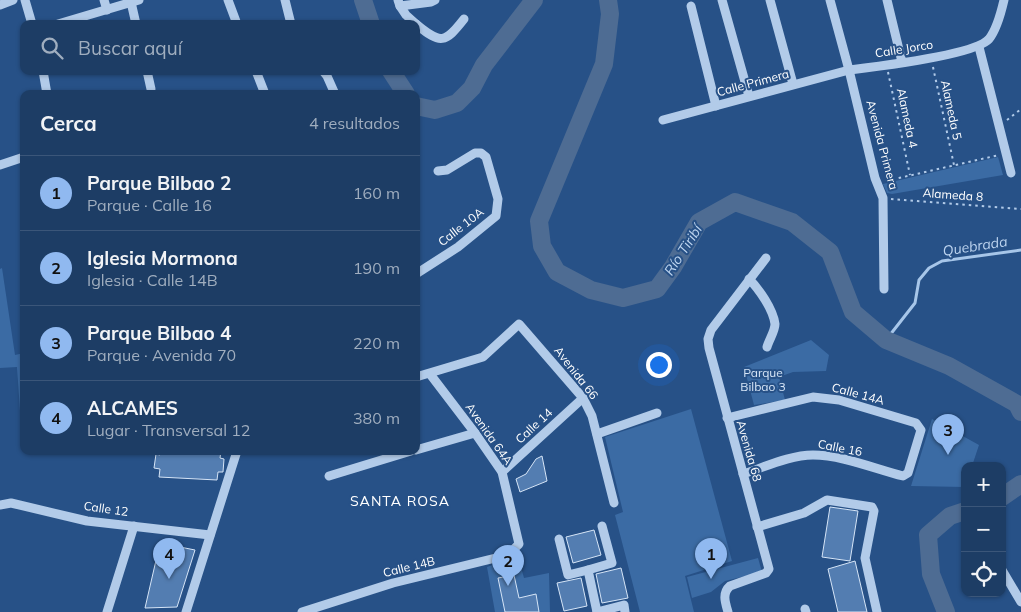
<!DOCTYPE html>
<html lang="es">
<head>
<meta charset="utf-8">
<style>
	:root { --surface:#1d3d65; --page:#25446b; --text:#f1f3f6; --muted:#a0aebf; --line:#3b5679; --accent:#90b9f0 }
	body { margin:0; font-family:Mulish,sans-serif; background:var(--page); color:var(--text) }
	.controls { position:absolute; right:15px; bottom:15px; display:grid; overflow:hidden; border-radius:10px; box-shadow:0 1px 4px #0004 }
	.controls button { width:45px; height:45px; display:grid; place-items:center; padding:0; border:0; border-bottom:1px solid var(--line); background:var(--surface); color:var(--text); font:25px sans-serif }
	.you { position:absolute; left:658px; top:364px; width:18px; height:18px; margin:-12px; border:4px solid #fff; border-radius:50%; background:#1a73e8; box-shadow:0 0 0 8px #1a73e833 }
	.badge { display:grid; place-items:center; width:32px; height:32px; border-radius:50%; background:var(--accent); color:#111; font-size:16px; font-weight:700 }
	.pin { position:absolute; translate:-50% -41px; filter:drop-shadow(0 1px 2px #0008) }
	.pin::after { content:''; position:absolute; top:26px; width:18px; height:15px; background:inherit; clip-path:polygon(0 0,100% 0,50% 100%) }
	.list { margin:0; padding:0; list-style:none }
	h2 { display:flex; justify-content:space-between; align-items:center; height:65px; margin:0; padding:0 20px; font-size:21px }
	h2 small { font-size:16px; font-weight:400; color:var(--muted) }
	.list li { display:grid; grid-template-columns:32px 1fr auto; gap:15px; align-items:center; box-sizing:border-box; height:75px; padding:0 20px; border-top:1px solid var(--line) }
	.list b { display:block; font-size:19px; white-space:nowrap }
	.list p { margin:0; font-size:16px; white-space:nowrap; color:var(--muted) }
	.list em { font-size:16px; font-style:normal; color:var(--muted) }
	.icon { flex:none; width:28px; height:28px; fill:none; stroke:currentColor; stroke-width:2; stroke-linecap:round; stroke-linejoin:round }
	.map { position:relative; flex:none; width:1021px; height:612px; overflow:hidden }
	.search { position:absolute; background:var(--surface); box-shadow:0 1px 4px #0004; left:20px; top:20px; width:400px; height:55px; display:flex; align-items:center; gap:12px; box-sizing:border-box; padding:0 18px; border-radius:10px; color:var(--muted); font-size:19px }
	.panel { position:absolute; background:var(--surface); box-shadow:0 1px 4px #0004; left:20px; top:90px; width:400px; height:365px; border-radius:10px }
	.map>svg:first-child { display:block }
	.green { fill:#3b6ba4 }
	.lines { fill:none; stroke-linecap:round; stroke-linejoin:round }
	.stream { stroke:#a7c6e9; stroke-width:3 }
	.river { stroke:#4e6c93; stroke-width:18 }
	.building { fill:#537db1; stroke:#d6e5f7 }
	.path { stroke:#b2cbe9; stroke-width:2; stroke-dasharray:2.5 4; stroke-linecap:butt }
	.minor { stroke:#b2cbe9; stroke-width:9 }
	.labels { text-anchor:middle; stroke-width:4; stroke-linejoin:round; paint-order:stroke }
	.street-label { font-size:12px; fill:#fff; stroke:#275187 }
	.park-label { font-size:12px; fill:#d6e5f7; stroke:#275187 }
	.water-label { font-size:14px; font-style:italic; fill:#bed5f0; stroke:#275187 }
	.neighbourhood-label { font-size:14px; letter-spacing:1px; fill:#fff; stroke:#275187 }
</style>
</head>
<body>
<div class="map">
<svg width="1021" height="612" viewBox="0 0 1021 612">
	<rect width="100%" height="100%" fill="#275187"/>
	<g class="green">
		<polygon points="998,157 1003,175 892,194 887,193 883,184"/>
		<polygon points="2,268 15,355 24,353 24,411 20,411 17,367 0,368 0,269"/>
		<polygon points="811,340 829,355 826,371 793,372 779,377 785,400 754,405 744,367"/>
		<polygon points="691,409 732,561 685,576 694,612 640,612 615,515 623,512 605,437"/>
		<polygon points="932,419 979,445 972,466 965,466 965,487 911,486"/>
		<polygon points="518,556 524,578 549,573 550,612 495,612 487,567"/>
		<polygon points="758,558 762,572 725,581 711,592 692,598 687,577"/>
	</g>
	<g class="lines">
		<polyline class="stream" points="886,340 915,303 919,280 929,268 942,261 1021,250"/>
		<g class="river">
			<polyline points="363,0 371,24"/>
			<polyline points="608,0 610,14 604,64 539,221 542,246 557,272 591,290 623,298 657,289 673,267 699,222 735,202 792,222 830,252 853,312 886,340 949,366 1017,404 1021,412"/>
			<polyline points="391,71 406,94"/>
			<polyline points="416,106 435,110 457,103 472,88 484,65 534,0"/>
			<polyline points="1002,497 1021,484"/>
			<polyline points="946,612 931,574 928,535 950,516 965,511"/>
		</g>
	</g>
	<g class="building">
		<polygon points="160,451 221,451 220,458 224,459 223,472 218,472 217,480 159,477 160,469 154,468 156,454 160,455"/>
		<polygon points="542,456 547,481 520,492 516,479 526,474 536,459"/>
		<polygon points="830,507 858,511 850,561 822,557"/>
		<polygon points="594,530 601,555 573,563 566,537"/>
		<polygon points="160,543 195,550 177,607 145,608"/>
		<polygon points="855,561 867,612 838,612 828,569"/>
		<polygon points="621,568 628,598 602,603 596,574"/>
		<polygon points="514,575 519,598 536,594 539,612 505,612 498,578"/>
		<polygon points="581,578 587,606 564,611 557,583"/>
	</g>
	<g class="lines">
		<g class="path">
			<polyline points="933,67 954,165"/>
			<polyline points="888,72 910,175"/>
			<polyline points="1007,120 1021,109"/>
			<polyline points="886,181 999,155"/>
			<polyline points="891,199 1021,209"/>
		</g>
		<g class="minor">
			<polyline points="25,0 32,24"/>
			<polyline points="104,0 107,10"/>
			<polyline points="228,0 237,24"/>
			<polyline points="285,0 291,24"/>
			<polyline points="398,0 400,6 431,2 435,0"/>
			<polyline points="722,0 749,96"/>
			<polyline points="770,0 793,84"/>
			<path d="M830,0L849,70C874,67 975,55 989,39C997,29 1001,13 1004,0"/>
			<polyline points="887,0 902,62"/>
			<polyline points="131,2 136,24"/>
			<polyline points="0,5 13,0"/>
			<polyline points="400,6 406,15 416,24"/>
			<polyline points="691,6 716,106"/>
			<polyline points="58,24 139,0"/>
			<path d="M416,24C441,45 445,43 464,19"/>
			<polyline points="979,47 1011,173"/>
			<polyline points="43,71 47,94"/>
			<polyline points="147,71 151,89"/>
			<polyline points="256,71 265,94"/>
			<polyline points="323,71 327,76 335,94"/>
			<polyline points="663,120 849,70 875,178 883,198 884,289"/>
			<polyline points="0,165 24,157"/>
			<polyline points="416,274 458,247 496,216 498,199 486,157 481,153 475,153 447,170 438,171"/>
			<path d="M749,279C759,289 773,309 775,324C775,331 769,340 767,347"/>
			<polyline points="416,377 483,357 519,324 583,398 592,416 614,503"/>
			<path d="M727,418L813,397L839,400L916,423L921,430L908,473L903,476C875,469 842,455 813,455C790,455 765,467 743,474"/>
			<polyline points="597,434 657,413"/>
			<polyline points="416,450 475,433"/>
			<polyline points="502,472 583,398"/>
			<polyline points="329,476 411,451"/>
			<polyline points="0,505 11,503 87,521 210,535"/>
			<polyline points="757,527 804,513 827,500 872,507 874,511 865,558 877,612"/>
			<polyline points="559,539 568,575 588,570"/>
			<polyline points="1002,570 1021,602"/>
			<polyline points="805,609 806,612"/>
			<polyline points="107,612 134,526"/>
			<polyline points="186,612 237,451"/>
			<polyline points="302,612 393,583 508,555 519,544 502,472 475,433 430,374"/>
			<polyline points="597,612 588,570 612,563 602,526"/>
			<polyline points="597,612 624,605 625,612"/>
			<path d="M728,612C725,602 722,593 730,586L766,573L769,569L709,348L708,339L711,330L766,258"/>
		</g>
	</g>
	<g class="labels">
		<g class="street-label">
			<text transform="translate(904 49) rotate(-9)" y="4">Calle Jorco</text>
			<text transform="translate(753 83) rotate(-15)" y="4">Calle Primera</text>
			<text transform="translate(951 110) rotate(78)" y="4">Alameda 5</text>
			<text transform="translate(907 118) rotate(78)" y="4">Alameda 4</text>
			<text transform="translate(882 145) rotate(75)" y="4">Avenida Primera</text>
			<text transform="translate(953 195) rotate(4)" y="4">Alameda 8</text>
			<text transform="translate(461 227) rotate(-38)" y="4">Calle 10A</text>
			<text transform="translate(576 373) rotate(52)" y="4">Avenida 66</text>
			<text transform="translate(858 394) rotate(15)" y="4">Calle 14A</text>
			<text transform="translate(534 426) rotate(-43)" y="4">Calle 14</text>
			<text transform="translate(489 434) rotate(55)" y="4">Avenida 64A</text>
			<text transform="translate(840 448) rotate(11)" y="4">Calle 16</text>
			<text transform="translate(749 451) rotate(74)" y="4">Avenida 68</text>
			<text transform="translate(106 509) rotate(8)" y="4">Calle 12</text>
			<text transform="translate(409 567) rotate(-14)" y="4">Calle 14B</text>
		</g>
		<g class="park-label">
			<text x="763" y="377">Parque<tspan x="763" dy="14">Bilbao 3</tspan></text>
		</g>
		<g class="water-label">
			<text transform="translate(975 246) rotate(-9)" y="5">Quebrada</text>
			<text transform="translate(683 250) rotate(-57)" y="5">Río Tiribí</text>
		</g>
		<g class="neighbourhood-label">
			<text x="400" y="506">SANTA ROSA</text>
		</g>
	</g>
</svg>
<div class="controls">
<button>+</button>
<button>−</button>
<button><svg class="icon" aria-label="locate" viewBox="0 0 24 24"><circle cx="12" cy="12" r="6"/><path d="M12 2v4M12 18v4M2 12h4M18 12h4"/></svg></button>
</div>
<div class="you"></div>
<div class="pin badge" style="left:711px;top:579px">1</div>
<div class="pin badge" style="left:508px;top:586px">2</div>
<div class="pin badge" style="left:948px;top:455px">3</div>
<div class="pin badge" style="left:169px;top:579px">4</div>
<div class="search"><svg class="icon" aria-label="search" viewBox="0 0 24 24"><circle cx="10" cy="10" r="6"/><path d="M15 15l6 6"/></svg>Buscar aquí</div>
<section class="panel">
<h2>Cerca<small>4 resultados</small></h2>
<ul class="list">
<li><span class="badge">1</span><div><b>Parque Bilbao 2</b><p>Parque · Calle 16</p></div><em>160 m</em></li>
<li><span class="badge">2</span><div><b>Iglesia Mormona</b><p>Iglesia · Calle 14B</p></div><em>190 m</em></li>
<li><span class="badge">3</span><div><b>Parque Bilbao 4</b><p>Parque · Avenida 70</p></div><em>220 m</em></li>
<li><span class="badge">4</span><div><b>ALCAMES</b><p>Lugar · Transversal 12</p></div><em>380 m</em></li>
</ul>
</section>
</div>
</body>
</html>
